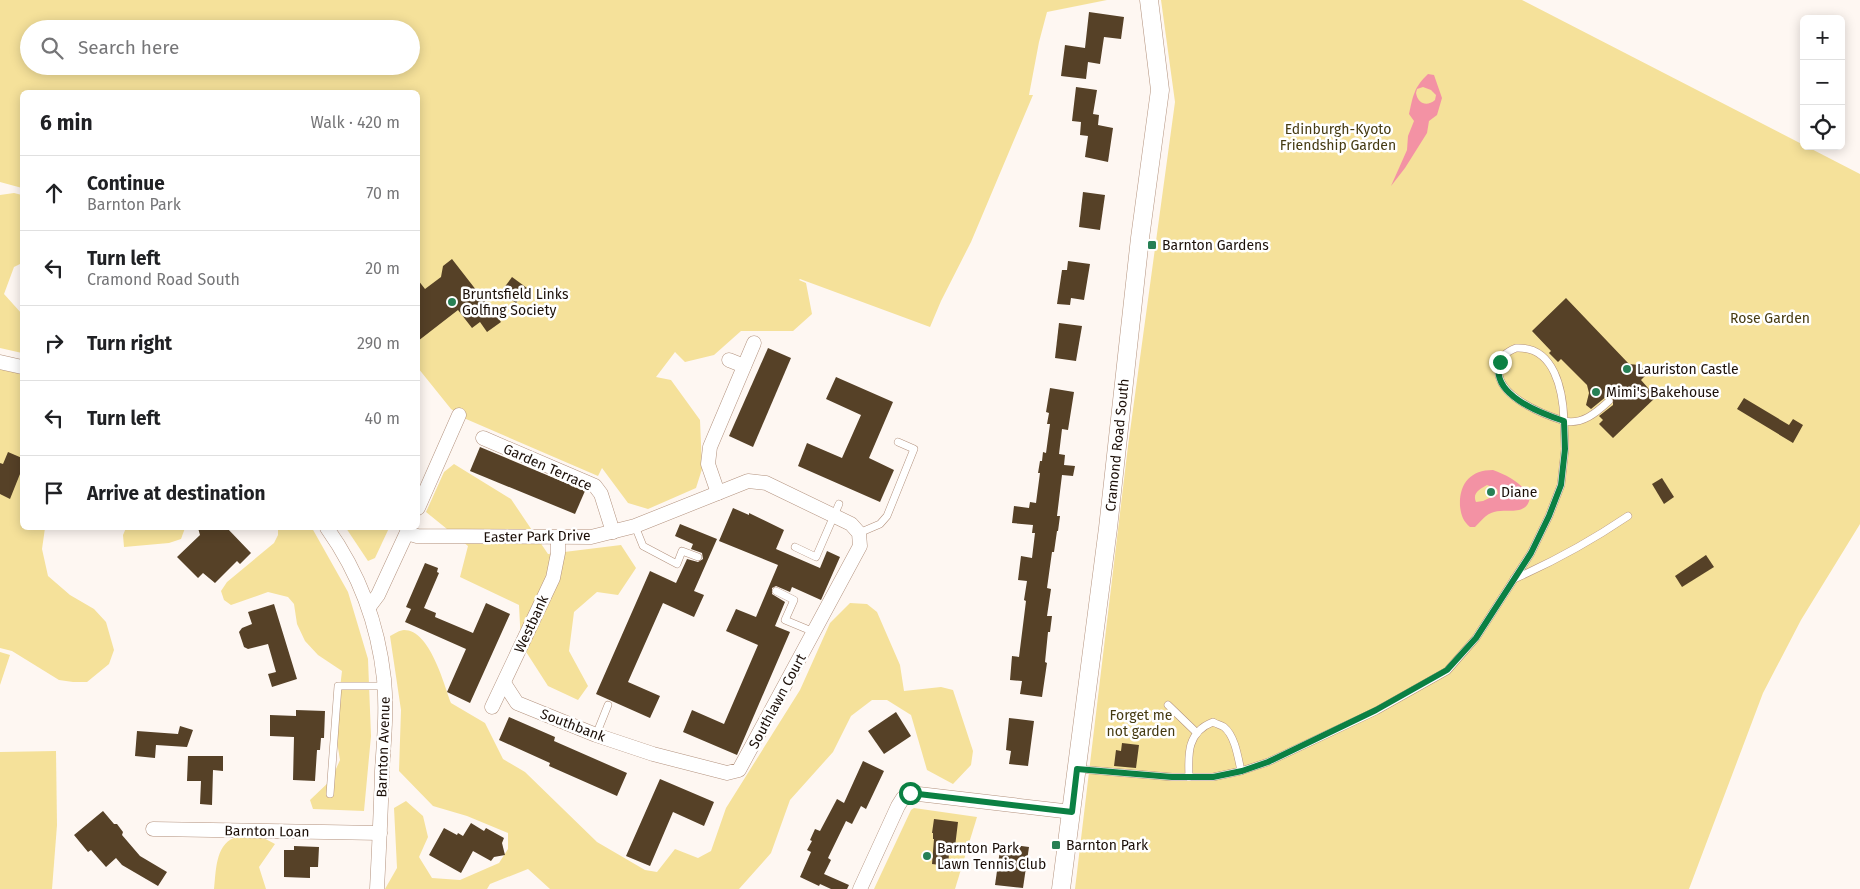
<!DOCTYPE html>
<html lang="en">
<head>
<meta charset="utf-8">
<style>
	:root { --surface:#fff; --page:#f6f6f6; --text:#202124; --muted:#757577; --line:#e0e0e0 }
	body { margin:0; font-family:"Fira Sans",sans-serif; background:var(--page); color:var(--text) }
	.controls { position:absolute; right:15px; top:15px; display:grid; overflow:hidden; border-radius:8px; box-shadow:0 2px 12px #0003 }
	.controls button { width:45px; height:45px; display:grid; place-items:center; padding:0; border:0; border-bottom:1px solid var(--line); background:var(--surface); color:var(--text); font:25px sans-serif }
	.stop { position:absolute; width:15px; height:15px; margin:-11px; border:4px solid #0b8043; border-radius:50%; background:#fff }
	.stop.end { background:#0b8043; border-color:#fff; box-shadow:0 1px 5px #0008 }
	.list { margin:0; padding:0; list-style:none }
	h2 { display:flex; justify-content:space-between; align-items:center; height:65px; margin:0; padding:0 20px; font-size:21px }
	h2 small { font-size:16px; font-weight:400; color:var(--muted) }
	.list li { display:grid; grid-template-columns:32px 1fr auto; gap:15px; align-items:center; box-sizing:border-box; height:75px; padding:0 20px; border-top:1px solid var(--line) }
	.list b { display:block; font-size:19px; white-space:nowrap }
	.list p { margin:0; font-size:16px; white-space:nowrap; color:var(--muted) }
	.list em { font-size:16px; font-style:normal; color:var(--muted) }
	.icon { flex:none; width:28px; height:28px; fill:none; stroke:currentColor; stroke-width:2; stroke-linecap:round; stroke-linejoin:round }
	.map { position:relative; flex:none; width:1860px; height:889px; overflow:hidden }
	.search { position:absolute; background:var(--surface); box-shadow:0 2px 12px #0003; left:20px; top:20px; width:400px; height:55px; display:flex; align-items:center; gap:12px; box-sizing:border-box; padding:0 18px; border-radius:28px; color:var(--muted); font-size:19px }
	.panel { position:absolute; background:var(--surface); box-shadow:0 2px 12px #0003; left:20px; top:90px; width:400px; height:440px; border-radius:8px }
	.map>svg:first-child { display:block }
	.green { fill:#f5e19a; fill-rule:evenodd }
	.water { fill:#f392a4; fill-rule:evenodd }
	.building { fill:#564127 }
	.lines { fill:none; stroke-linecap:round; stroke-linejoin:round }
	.service-casing { stroke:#b3927e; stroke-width:8 }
	.minor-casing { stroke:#b3927e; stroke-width:15 }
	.tertiary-casing { stroke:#b3927e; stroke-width:19 }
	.service { stroke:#fff; stroke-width:7 }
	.minor { stroke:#fff; stroke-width:14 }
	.tertiary { stroke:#fff; stroke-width:18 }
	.route { stroke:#0b8043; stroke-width:6 }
	.poi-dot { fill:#278055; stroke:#fff; stroke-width:2 }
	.labels { text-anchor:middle; stroke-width:5; stroke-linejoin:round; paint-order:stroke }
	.park-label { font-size:14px; fill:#453a11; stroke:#fff }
	.poi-label { font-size:14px; fill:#1b0f08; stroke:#fff; text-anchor:start }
	.street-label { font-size:14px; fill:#1b0f08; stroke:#fff }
</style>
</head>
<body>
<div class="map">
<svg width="1860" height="889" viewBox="0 0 1860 889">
	<rect width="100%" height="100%" fill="#fef7f2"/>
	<g class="green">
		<path d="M0,0H1107L1047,12L1039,42L1029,95H1033L971,242L941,301L930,327L800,279L799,280L806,283L812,314L793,331H741L714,355L685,362L675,352L656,377L671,380L700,420L702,469L696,488L648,509L628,503L602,468L598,476L466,419L451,409L418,368V92H22V188L0,182ZM29,29H411V66H29Z"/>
		<polygon points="1161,0 1522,0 1860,174 1860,524 1801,620 1763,693 1689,889 1075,889 1128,446 1175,102"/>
		<polygon points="14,193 22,195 22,263 14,267 4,294 22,314 22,353 0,348 0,195"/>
		<polygon points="0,367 22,372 22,528 45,528 42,549 48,576 70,595 94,609 106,622 114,650 109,664 87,682 73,682 59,680 12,651 0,648"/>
		<polygon points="454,464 511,499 548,554 621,545 636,568 618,595 597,592 574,612 569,651 588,686 578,700 548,686 521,644 519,605 460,577 468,546 426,512 444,472"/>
		<polygon points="126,528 185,528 181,539 169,543 124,547 123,535"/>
		<polygon points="278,528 312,528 348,592 368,659 371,736 364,811 313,809 310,800 331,780 340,760 335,730 342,671 318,655 305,641 297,624 294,604 288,597 268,592 231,605 224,600 221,591 227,582 274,543 278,535"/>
		<polygon points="346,528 389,528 375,558 368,561"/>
		<path d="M850,603L867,604L877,612L900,665L904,691L941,687L953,690L973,751L971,765L953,784L927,770L911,715L887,700H872L851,716L833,752L790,800L771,853L739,889H550L528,869L490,884L487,889H385L397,868L394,808L406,801L423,816L428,837L419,857L432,878L460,880L499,863L508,849V833L467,816L433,806L399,771L401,710L390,636C394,634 400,630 404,630C430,630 444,684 451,703L485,723L503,759L525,772L597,842L645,870L657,872L675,849L698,858L711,851L726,808L800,690L830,623Z"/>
		<polygon points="0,652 10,655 0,685"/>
		<polygon points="56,751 57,825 52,889 0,889 0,752"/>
		<polygon points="914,808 977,817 955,889 874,889 911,810"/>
		<path d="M258,835L275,844L259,867L266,889H214C216,873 215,845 234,838C241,836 251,836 258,835Z"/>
	</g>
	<g class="water">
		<path d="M1428,74L1434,75L1442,98L1437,115L1429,121L1427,133L1405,168L1391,186L1407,150L1408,136L1414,121L1409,114C1413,96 1414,87 1428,74ZM1423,87L1431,90L1436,95L1435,100C1427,107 1418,104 1416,93L1417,89Z"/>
		<path d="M1493,470C1507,475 1522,483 1530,497C1527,517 1508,508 1494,512C1486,514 1481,521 1475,527H1470C1463,521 1461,515 1460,506C1459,484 1470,470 1493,470ZM1487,485L1497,489L1498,494L1483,501L1476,502C1472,493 1480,489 1487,485Z"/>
	</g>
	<g class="building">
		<polygon points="1089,12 1124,17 1121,39 1104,37 1100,64 1088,62 1086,79 1061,76 1065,45 1085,48"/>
		<polygon points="1076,87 1097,90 1093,114 1099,115 1098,125 1113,128 1108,162 1085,157 1088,136 1080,135 1081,122 1072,121"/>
		<polygon points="1083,192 1105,195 1100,230 1079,227"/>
		<polygon points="452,259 501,322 487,332 480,322 472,328 458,310 418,341 418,280 425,289 441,277 443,266"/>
		<polygon points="1068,261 1090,264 1084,300 1071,298 1070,305 1057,304 1062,270 1067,270"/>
		<polygon points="512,277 527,288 516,303 501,292"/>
		<polygon points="1566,298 1629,364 1639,365 1644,370 1645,376 1641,380 1656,397 1613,438 1599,424 1603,420 1599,416 1613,405 1613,398 1607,396 1591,409 1586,405 1589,393 1587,385 1561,359 1558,362 1549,353 1551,351 1532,331"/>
		<polygon points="1059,323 1082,326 1076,361 1055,358"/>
		<polygon points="768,348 791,358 753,447 729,436"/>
		<polygon points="836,377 893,402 869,458 894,470 880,502 798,466 807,443 842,458 861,415 826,399"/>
		<polygon points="1050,388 1074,392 1068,430 1062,429 1059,454 1065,455 1064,465 1075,466 1073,476 1062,475 1057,516 1060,516 1058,531 1057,531 1054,552 1052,552 1047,588 1051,589 1047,616 1052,616 1050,632 1048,632 1045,662 1047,663 1042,697 1020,694 1022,681 1010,680 1012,656 1019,657 1026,601 1024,600 1027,581 1018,580 1021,556 1032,558 1035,533 1032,533 1033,525 1012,523 1014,506 1029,508 1030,502 1036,503 1040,473 1038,473 1040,461 1042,461 1043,452 1046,453 1050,424 1047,424 1049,413 1046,412"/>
		<polygon points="1744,398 1789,425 1793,419 1803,425 1793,443 1737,409"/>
		<polygon points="480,447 585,491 575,514 470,471"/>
		<polygon points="8,452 22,458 22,469 10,499 0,494 0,463 3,464"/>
		<polygon points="1662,478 1674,497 1664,504 1652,484"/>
		<polygon points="733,508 749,515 749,513 784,530 776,549 820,568 827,551 840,557 821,600 792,587 790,592 776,586 772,588 772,594 785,602 775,626 790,632 737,755 683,732 692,710 724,724 758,645 726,631 736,609 756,617 778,565 719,541"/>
		<polygon points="680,524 717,539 694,591 704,595 694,617 663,603 628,682 660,696 650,718 596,694 650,571 676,583 687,559 698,562 703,559 702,553 691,549 693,544 675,536"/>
		<polygon points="198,528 227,528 251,553 240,564 237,561 215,583 203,573 198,578 177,557 200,535"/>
		<polygon points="1706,555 1714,567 1682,587 1675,576"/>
		<polygon points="425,563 438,568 437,572 439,573 424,608 436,613 435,617 473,633 486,603 510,614 470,703 447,692 466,649 405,622 411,609 406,607"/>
		<polygon points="274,604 297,679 272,687 268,674 276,672 268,644 248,649 244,647 239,632 242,628 252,624 248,612"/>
		<polygon points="296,710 325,711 324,738 321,738 320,750 317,750 315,781 293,780 294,737 270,736 270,715 296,716"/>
		<polygon points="896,712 911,736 884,754 868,731"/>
		<polygon points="509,717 555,737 554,741 627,773 617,796 549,766 550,763 499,740"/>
		<polygon points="1009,718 1034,721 1028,766 1009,764 1011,751 1006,750"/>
		<polygon points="180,726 193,730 187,747 156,745 155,758 135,756 137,731 178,734"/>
		<polygon points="1122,743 1139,745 1136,768 1114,766 1116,750 1121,751"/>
		<polygon points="188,756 223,756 223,771 213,770 212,805 200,804 201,781 187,781"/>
		<polygon points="863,761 884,771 866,809 861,806 852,824 846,821 828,858 831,860 824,874 849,885 847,889 831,889 820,884 819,886 800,877 811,852 807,850 812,841 810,840 815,829 820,831 837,799 844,803"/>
		<polygon points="660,779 714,802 704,826 673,812 650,866 626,856"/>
		<polygon points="103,811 114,824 117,824 123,832 122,835 140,856 167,872 158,886 122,865 116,858 106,867 91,850 88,852 74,835"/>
		<polygon points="934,819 958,822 954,855 949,854 948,866 932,864 934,839 933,839 933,833 932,833"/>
		<polygon points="471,823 484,831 486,828 504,838 502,843 505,855 494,857 491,861 473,851 461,873 429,855 444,828 457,835 458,833 463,836"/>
		<polygon points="1001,843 1029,847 1023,888 995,885"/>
		<polygon points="294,846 319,847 318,867 310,867 310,878 284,877 284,850 294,850"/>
	</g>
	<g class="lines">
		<defs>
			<g id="service">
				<path d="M1516,348C1555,346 1563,391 1564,421C1542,414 1494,395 1499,367C1501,356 1506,352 1516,348Z"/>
				<polyline points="635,526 643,546 677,564 682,551 698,557"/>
				<polyline points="859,533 880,524 887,516 914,449 898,442"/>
				<polyline points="795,547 816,557 839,504"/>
				<path d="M1514,579C1555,561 1591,541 1628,516"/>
				<polyline points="776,591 794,600 785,620 814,632"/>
				<polyline points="1168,705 1197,733"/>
				<polyline points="596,735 608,705"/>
				<path d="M1078,769L1172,777H1213L1241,771L1268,762L1376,711L1447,671L1476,638L1531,553L1549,516L1561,485L1565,449L1564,421C1582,425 1596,413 1609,401"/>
				<path d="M1189,777C1188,754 1187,732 1213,722C1216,724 1221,725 1224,727C1235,736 1238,757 1241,771"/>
				<polyline points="330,794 338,686 384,686"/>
			</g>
			<g id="minor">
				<polyline points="729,360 744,366"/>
				<polyline points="0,362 22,367"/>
				<polyline points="483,438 595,486 601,494 613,532"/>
				<polyline points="718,493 708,464 710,447 754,343"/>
				<polyline points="418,508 459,415"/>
				<path d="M327,528C359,573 378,624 384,679C387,710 384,740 382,771C381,810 379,850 377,889"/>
				<polyline points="407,533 417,536 591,537 635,526 748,481 766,483 851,524 859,533 860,546 739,770 727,773 653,754 596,735 517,703 504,683"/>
				<polyline points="369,607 378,595 409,528"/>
				<polyline points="492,707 553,578 558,553 558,538"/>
				<polyline points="153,829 380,833"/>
				<polyline points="860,889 898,806 903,798 910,793 1072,812"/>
			</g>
			<polyline id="tertiary" points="1061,889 1108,528 1140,238 1160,90 1149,0"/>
		</defs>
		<use href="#service" class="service-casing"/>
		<use href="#minor" class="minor-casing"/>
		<use href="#tertiary" class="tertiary-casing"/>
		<use href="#service" class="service"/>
		<use href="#minor" class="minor"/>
		<use href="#tertiary" class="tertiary"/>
	</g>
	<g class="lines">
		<path class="route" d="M910,793L1072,812L1077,769L1172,777H1213L1242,771L1268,762L1376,710L1447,670L1476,638L1531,553L1549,516L1561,485L1565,449L1564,421C1540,413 1489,394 1500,362"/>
	</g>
	<g class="poi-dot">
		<rect x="1147" y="240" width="10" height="10" rx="2.5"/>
		<circle cx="452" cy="302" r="5"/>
		<circle cx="1627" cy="369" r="5"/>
		<circle cx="1596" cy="392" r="5"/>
		<circle cx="1491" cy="492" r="5"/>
		<rect x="1051" y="840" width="10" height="10" rx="2.5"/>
		<circle cx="927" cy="856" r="5"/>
	</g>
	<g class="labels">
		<g class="park-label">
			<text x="1338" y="134">Edinburgh-Kyoto<tspan x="1338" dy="16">Friendship Garden</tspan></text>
			<text x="1770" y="323">Rose Garden</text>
			<text x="1141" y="720">Forget me<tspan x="1141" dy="16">not garden</tspan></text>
		</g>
		<g class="poi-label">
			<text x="1162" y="250">Barnton Gardens</text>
			<text x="462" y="299">Bruntsfield Links<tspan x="462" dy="16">Golfing Society</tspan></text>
			<text x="1637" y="374">Lauriston Castle</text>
			<text x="1606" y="397">Mimi's Bakehouse</text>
			<text x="1501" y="497">Diane</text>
			<text x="1066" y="850">Barnton Park</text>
			<text x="937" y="853">Barnton Park<tspan x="937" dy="16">Lawn Tennis Club</tspan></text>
		</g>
		<g class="street-label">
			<text transform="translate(1117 445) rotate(-84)" y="5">Cramond Road South</text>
			<text transform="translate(548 467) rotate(24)" y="5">Garden Terrace</text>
			<text transform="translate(537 536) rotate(-1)" y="5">Easter Park Drive</text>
			<text transform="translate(531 624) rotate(-65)" y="5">Westbank</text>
			<text transform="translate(777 701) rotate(-62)" y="5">Southlawn Court</text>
			<text transform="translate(573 725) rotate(21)" y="5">Southbank</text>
			<text transform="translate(383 747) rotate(-88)" y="5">Barnton Avenue</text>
			<text transform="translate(267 831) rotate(1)" y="5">Barnton Loan</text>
		</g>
	</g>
</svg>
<div class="controls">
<button>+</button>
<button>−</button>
<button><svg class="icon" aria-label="locate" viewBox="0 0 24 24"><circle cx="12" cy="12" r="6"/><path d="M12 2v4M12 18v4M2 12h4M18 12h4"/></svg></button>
</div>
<div class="stop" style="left:910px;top:793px"></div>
<div class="stop end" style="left:1500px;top:362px"></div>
<div class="search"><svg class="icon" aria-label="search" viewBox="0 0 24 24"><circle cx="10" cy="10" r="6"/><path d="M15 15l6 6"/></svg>Search here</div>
<section class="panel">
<h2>6 min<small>Walk · 420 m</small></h2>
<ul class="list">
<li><svg class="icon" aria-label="ahead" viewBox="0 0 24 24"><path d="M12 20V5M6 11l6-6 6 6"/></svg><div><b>Continue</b><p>Barnton Park</p></div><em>70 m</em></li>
<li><svg class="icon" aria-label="left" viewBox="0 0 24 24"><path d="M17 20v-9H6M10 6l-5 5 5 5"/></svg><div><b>Turn left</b><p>Cramond Road South</p></div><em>20 m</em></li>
<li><svg class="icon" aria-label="right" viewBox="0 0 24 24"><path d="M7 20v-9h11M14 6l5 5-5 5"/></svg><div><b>Turn right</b></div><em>290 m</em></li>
<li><svg class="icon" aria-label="left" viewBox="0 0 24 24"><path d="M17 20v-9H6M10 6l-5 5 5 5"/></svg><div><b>Turn left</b></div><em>40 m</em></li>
<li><svg class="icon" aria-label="arrive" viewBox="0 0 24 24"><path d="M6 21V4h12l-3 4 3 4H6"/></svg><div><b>Arrive at destination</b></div></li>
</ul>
</section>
</div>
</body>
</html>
